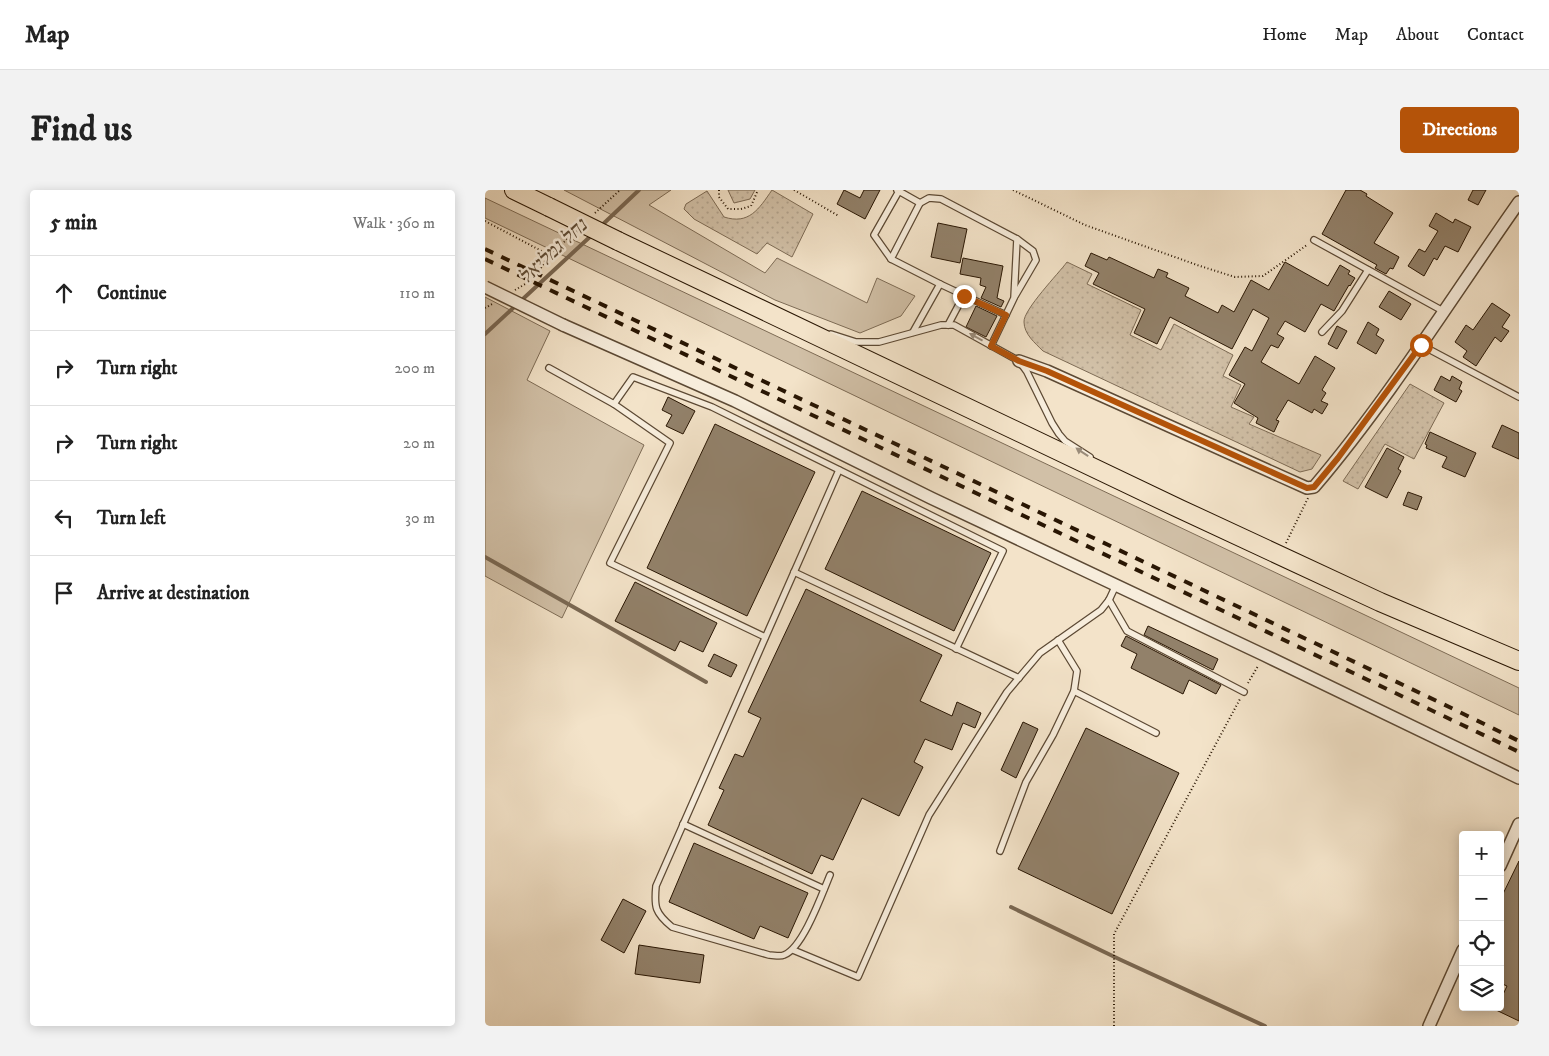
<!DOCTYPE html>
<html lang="en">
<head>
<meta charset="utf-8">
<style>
	:root { --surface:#fff; --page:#f2f2f2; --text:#222; --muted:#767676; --line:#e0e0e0; --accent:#b45309 }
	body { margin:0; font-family:"IM FELL DW Pica","Frank Ruhl Libre",serif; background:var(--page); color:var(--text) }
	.controls { position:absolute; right:15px; bottom:15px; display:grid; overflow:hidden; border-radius:5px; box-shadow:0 2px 12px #0003 }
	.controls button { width:45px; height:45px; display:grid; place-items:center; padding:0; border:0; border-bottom:1px solid var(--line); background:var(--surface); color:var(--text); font:25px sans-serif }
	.stop { position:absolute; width:15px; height:15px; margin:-11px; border:4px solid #b45309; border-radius:50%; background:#fff }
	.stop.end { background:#b45309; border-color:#fff; box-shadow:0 1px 5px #0008 }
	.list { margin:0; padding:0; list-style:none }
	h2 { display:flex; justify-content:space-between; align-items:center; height:65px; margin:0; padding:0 20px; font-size:21px }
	h2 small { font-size:16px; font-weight:400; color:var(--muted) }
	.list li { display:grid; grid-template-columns:32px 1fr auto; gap:15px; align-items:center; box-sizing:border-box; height:75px; padding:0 20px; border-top:1px solid var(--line) }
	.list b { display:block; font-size:19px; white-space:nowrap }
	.list em { font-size:16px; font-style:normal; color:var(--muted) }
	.icon { flex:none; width:28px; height:28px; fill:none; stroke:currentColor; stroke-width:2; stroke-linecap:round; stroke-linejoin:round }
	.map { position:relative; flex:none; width:1034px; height:836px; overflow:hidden; border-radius:5px }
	header { display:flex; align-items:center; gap:30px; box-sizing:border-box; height:70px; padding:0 25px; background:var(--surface); border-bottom:1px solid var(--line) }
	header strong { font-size:24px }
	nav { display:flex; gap:28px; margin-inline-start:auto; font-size:18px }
	.intro { display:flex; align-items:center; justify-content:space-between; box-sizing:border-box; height:120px; padding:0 30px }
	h1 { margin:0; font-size:35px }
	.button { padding:12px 22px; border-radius:5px; background:var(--accent); color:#fff; font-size:18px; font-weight:700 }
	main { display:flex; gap:30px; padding:0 30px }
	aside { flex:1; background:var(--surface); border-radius:5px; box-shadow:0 2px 12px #0003 }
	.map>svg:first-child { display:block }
	.grass { fill:#d1c0a7; stroke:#7d6b55 }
	.park { fill:url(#park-dots); stroke:#7d6b55 }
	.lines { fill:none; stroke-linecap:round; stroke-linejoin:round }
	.stream { stroke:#796752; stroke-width:4 }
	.building { fill:#92816a; stroke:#291603 }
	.lane-casing { stroke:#5c4934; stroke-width:8 }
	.street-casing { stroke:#5c4934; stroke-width:14 }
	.primary-casing { stroke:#291603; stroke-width:20 }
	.path { stroke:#291603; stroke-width:2; stroke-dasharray:1 2.5; stroke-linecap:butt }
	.lane { stroke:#f7eddc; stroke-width:5.5 }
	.street { stroke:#f7eddc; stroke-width:11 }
	.primary { stroke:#f3e3c9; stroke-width:18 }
	.rail { stroke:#291603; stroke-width:4; stroke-dasharray:9 9; stroke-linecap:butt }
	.street-bridge-casing { stroke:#5c4934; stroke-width:14; stroke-linecap:butt }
	.primary-bridge-casing { stroke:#291603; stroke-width:20; stroke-linecap:butt }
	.street-bridge { stroke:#f7eddc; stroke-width:11 }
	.primary-bridge { stroke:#f3e3c9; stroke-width:18 }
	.oneway { fill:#9a8c7a }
	.route { stroke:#b45309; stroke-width:6 }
	.labels { text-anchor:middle; stroke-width:5; stroke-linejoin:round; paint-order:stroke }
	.water-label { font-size:20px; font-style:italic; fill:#5e4c37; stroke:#f7eddc }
</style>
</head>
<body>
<header>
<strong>Map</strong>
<nav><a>Home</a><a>Map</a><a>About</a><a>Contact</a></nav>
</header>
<div class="intro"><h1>Find us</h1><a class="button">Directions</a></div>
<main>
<aside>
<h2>5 min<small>Walk · 360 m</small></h2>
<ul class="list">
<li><svg class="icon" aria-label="ahead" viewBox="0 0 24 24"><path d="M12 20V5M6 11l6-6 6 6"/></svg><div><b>Continue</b></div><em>110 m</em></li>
<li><svg class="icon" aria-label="right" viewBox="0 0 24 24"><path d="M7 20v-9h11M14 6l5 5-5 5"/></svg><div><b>Turn right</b></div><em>200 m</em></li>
<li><svg class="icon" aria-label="right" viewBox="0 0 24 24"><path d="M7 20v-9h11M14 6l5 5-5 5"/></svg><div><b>Turn right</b></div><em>20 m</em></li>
<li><svg class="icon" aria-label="left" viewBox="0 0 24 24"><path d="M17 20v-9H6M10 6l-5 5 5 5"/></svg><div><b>Turn left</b></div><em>30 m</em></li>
<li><svg class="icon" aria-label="arrive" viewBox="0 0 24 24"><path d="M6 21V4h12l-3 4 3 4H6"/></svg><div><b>Arrive at destination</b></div></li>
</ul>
</aside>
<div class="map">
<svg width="1034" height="836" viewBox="0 0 1034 836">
	<defs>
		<pattern id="park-dots" width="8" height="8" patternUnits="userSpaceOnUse" patternTransform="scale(1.25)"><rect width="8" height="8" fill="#d1c0a7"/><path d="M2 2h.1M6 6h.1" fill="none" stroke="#b3a48e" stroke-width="1.8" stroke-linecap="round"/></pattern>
	</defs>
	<rect width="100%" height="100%" fill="#f3e3c9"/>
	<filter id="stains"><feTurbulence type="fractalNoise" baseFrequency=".004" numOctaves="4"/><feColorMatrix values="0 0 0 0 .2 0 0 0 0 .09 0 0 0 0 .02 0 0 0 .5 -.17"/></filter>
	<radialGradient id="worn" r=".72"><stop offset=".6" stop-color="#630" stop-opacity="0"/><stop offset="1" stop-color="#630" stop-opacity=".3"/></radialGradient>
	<g class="grass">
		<polygon points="79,0 186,0 164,15 280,83 292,68 382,113 392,88 430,106 416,126 375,143 290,110"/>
		<polygon points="0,8 1034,498 1034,525 0,28"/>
		<polygon points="0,107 65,141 42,190 159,255 77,428 0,386"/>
	</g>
	<g class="park">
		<polygon points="243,0 270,0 265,9 249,13"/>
		<path d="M287,0L328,24L307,67L282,53L272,64L209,29L199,19L201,14L222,1L239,27C264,35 274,19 287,0Z"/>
		<path d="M582,72L607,84L602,94L656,120L645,145L676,160L689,134L748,165L738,186L756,195L746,217L769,227L764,234L836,265L827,279L815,282L558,161C550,153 539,144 539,132C538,120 574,83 582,72Z"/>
		<polygon points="925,194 959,213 929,269 900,254 873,299 858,291"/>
	</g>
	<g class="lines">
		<g class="stream">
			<polyline points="115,37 154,0"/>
			<polyline points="0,144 108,44"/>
			<polyline points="0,367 221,492"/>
			<polyline points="526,717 636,770 780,836"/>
		</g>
	</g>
	<g class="building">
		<polygon points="359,0 375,8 379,0 395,0 380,29 352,14"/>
		<polygon points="861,0 875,0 882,4 881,6 908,23 889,53 914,67 908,79 905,78 901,84 890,78 892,75 837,44"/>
		<polygon points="988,0 1001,0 993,15 983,10"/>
		<polygon points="951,23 968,33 970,29 986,37 973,62 960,56 952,70 949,68 939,86 923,76 934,59 940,62 953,41 944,36"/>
		<polygon points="453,33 482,39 475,73 446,67"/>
		<polygon points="606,63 622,70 624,67 669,88 673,79 683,83 681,87 704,98 700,106 733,123 737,115 749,122 766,90 784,100 800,72 843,96 855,75 865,81 863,84 870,88 865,96 864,95 849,121 836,114 820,142 800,131 792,144 799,148 793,158 786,155 776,172 814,194 830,166 850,178 837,200 841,203 836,211 843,214 837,224 829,219 827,223 803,210 791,230 794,231 789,242 771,233 773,228 749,213 760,194 744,185 760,157 767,161 784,128 768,119 747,159 685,127 672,154 649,143 660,119 608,94 614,83 600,76"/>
		<polygon points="478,68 518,76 512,108 519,111 516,117 496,108 501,97 495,95 496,88 475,84"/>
		<polygon points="904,101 926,114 916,130 894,117"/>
		<polygon points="1007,113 1025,125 1017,137 1024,141 1016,152 1010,147 991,176 978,167 982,161 970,152 981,135 988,140"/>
		<polygon points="491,116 512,126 501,147 481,137"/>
		<polygon points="883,132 894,139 891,145 899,150 891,164 872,153"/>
		<polygon points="852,136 862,141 852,159 843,154"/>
		<polygon points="956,186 965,191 967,186 977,192 974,199 977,201 971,212 949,200"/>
		<polygon points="183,207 210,221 198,244 181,236 187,225 177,220"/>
		<polygon points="230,234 330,282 262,426 162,378"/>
		<polygon points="1017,235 1034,243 1034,269 1007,257"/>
		<polygon points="945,242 991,263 980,287 957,277 962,267 941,258 942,255 940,254"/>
		<polygon points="902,258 919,267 913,279 916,281 902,308 880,297"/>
		<polygon points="377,301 506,363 469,441 340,379"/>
		<polygon points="923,302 937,307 932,320 918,315"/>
		<polygon points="150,392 232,433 218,462 195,451 190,461 130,431"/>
		<polygon points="321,399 457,465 435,511 467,526 472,512 496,523 490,538 478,533 467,560 440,549 429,572 438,577 414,626 377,608 348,670 336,665 327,684 223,635 239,600 234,598 250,564 258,567 276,528 263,522"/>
		<polygon points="663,436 733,469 728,480 659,445"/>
		<polygon points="641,446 736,495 731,504 704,490 698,504 646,478 652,464 636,456"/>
		<polygon points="229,464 252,475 246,487 223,476"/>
		<polygon points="538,532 553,539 531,588 516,580"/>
		<polygon points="601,538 694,583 627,724 533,679"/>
		<polygon points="209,653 323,703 303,748 275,736 269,749 184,712"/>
		<polygon points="1034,671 1034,831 1011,820 1012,817 1015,817 1015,811 1022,796 1015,793 1015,710"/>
		<polygon points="138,709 161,721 139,763 116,750"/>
		<polygon points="154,755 219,765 215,793 150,784"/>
	</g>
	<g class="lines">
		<defs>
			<g id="lane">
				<polyline points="412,0 435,13"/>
				<polyline points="829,50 958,121"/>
				<polyline points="406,69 389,45 414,1"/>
				<polyline points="455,94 521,125"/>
				<polyline points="530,106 551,70 548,61 532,49"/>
				<polyline points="463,135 479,105"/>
				<polyline points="428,142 455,94 406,69 435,13 444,8 456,9 532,49 529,108 506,156"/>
				<polyline points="837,142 857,121 883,80"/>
				<polyline points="346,144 371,152 394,152 456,135 469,135 534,171 542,182 567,233 574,244 580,251 605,267"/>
				<polyline points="936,155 1034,207"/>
				<polyline points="64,178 129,214 185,253 125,373 280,447"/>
				<polyline points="129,214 148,187 227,217 518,361 471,459"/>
				<polyline points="309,382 534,488"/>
				<polyline points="624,410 642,441 759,502"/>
				<polyline points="589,501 671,543"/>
				<polyline points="198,634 339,699"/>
				<polyline points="515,661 541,592 568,545 589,501 592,481 573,450"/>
				<path d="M345,685C337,704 318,758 299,765C295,767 289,765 284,765L187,737C170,723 169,717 171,696L354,280"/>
				<polyline points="308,760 373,787 444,625 522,502 555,463 616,420 624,410 631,395"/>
			</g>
			<g id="street">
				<polyline points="78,135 250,211 446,308 779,465 1034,588"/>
				<path d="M534,171L562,181L822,298L829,297C904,209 967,107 1034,12"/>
				<polyline points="1015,676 1034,634"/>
				<polyline points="944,836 978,760"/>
			</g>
			<g id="primary">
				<polyline points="29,0 64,17"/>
				<polyline points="133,51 695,319 895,412 1034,471"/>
			</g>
		</defs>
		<use href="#lane" class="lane-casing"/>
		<use href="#street" class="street-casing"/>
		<use href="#primary" class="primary-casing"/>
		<g class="path">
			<polyline points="234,0 234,7 243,19 256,19 266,16 273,0"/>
			<polyline points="309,0 354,26"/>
			<polyline points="528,0 600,35 715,76 750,87 778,86 822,55"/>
			<polyline points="110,23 135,0"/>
			<polyline points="0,31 64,65"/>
			<polyline points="30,100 49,89 64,65 87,45"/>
			<polyline points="0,118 7,114"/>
			<polyline points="801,353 823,308"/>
			<polyline points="763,493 773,476"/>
			<polyline points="629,836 629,744 755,509"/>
		</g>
		<use href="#lane" class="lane"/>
		<use href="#street" class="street"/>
		<use href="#primary" class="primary"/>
		<g class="rail">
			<polyline points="0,59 956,513 1034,551"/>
			<polyline points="0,69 1034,562"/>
		</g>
		<defs>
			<polyline id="street-bridge" points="0,97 78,135"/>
			<polyline id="primary-bridge" points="64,17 133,51"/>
		</defs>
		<use href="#street-bridge" class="street-bridge-casing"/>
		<use href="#primary-bridge" class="primary-bridge-casing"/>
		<use href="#street-bridge" class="street-bridge"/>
		<use href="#primary-bridge" class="primary-bridge"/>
	</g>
	<defs><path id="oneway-solid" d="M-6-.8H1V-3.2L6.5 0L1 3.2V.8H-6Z" transform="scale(1.25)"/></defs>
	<g class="oneway">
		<use href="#oneway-solid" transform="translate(491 147) rotate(-151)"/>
		<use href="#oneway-solid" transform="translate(597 262) rotate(-146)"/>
	</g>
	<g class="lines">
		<polyline class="route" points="479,106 521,125 506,156 534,171 562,181 822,298 829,297 853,268 936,155"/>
	</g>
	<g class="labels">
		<g class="water-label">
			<text transform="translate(67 61) rotate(-43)" y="7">נחל גמליאל</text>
		</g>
	</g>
	<rect width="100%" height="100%" filter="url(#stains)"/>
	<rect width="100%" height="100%" fill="url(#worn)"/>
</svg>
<div class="controls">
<button>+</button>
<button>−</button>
<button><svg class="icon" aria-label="locate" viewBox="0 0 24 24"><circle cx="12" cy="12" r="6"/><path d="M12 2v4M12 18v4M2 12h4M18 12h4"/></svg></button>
<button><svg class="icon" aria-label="layers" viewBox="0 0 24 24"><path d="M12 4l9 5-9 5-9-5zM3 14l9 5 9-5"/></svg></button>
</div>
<div class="stop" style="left:936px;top:155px"></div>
<div class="stop end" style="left:479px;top:106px"></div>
</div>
</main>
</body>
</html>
